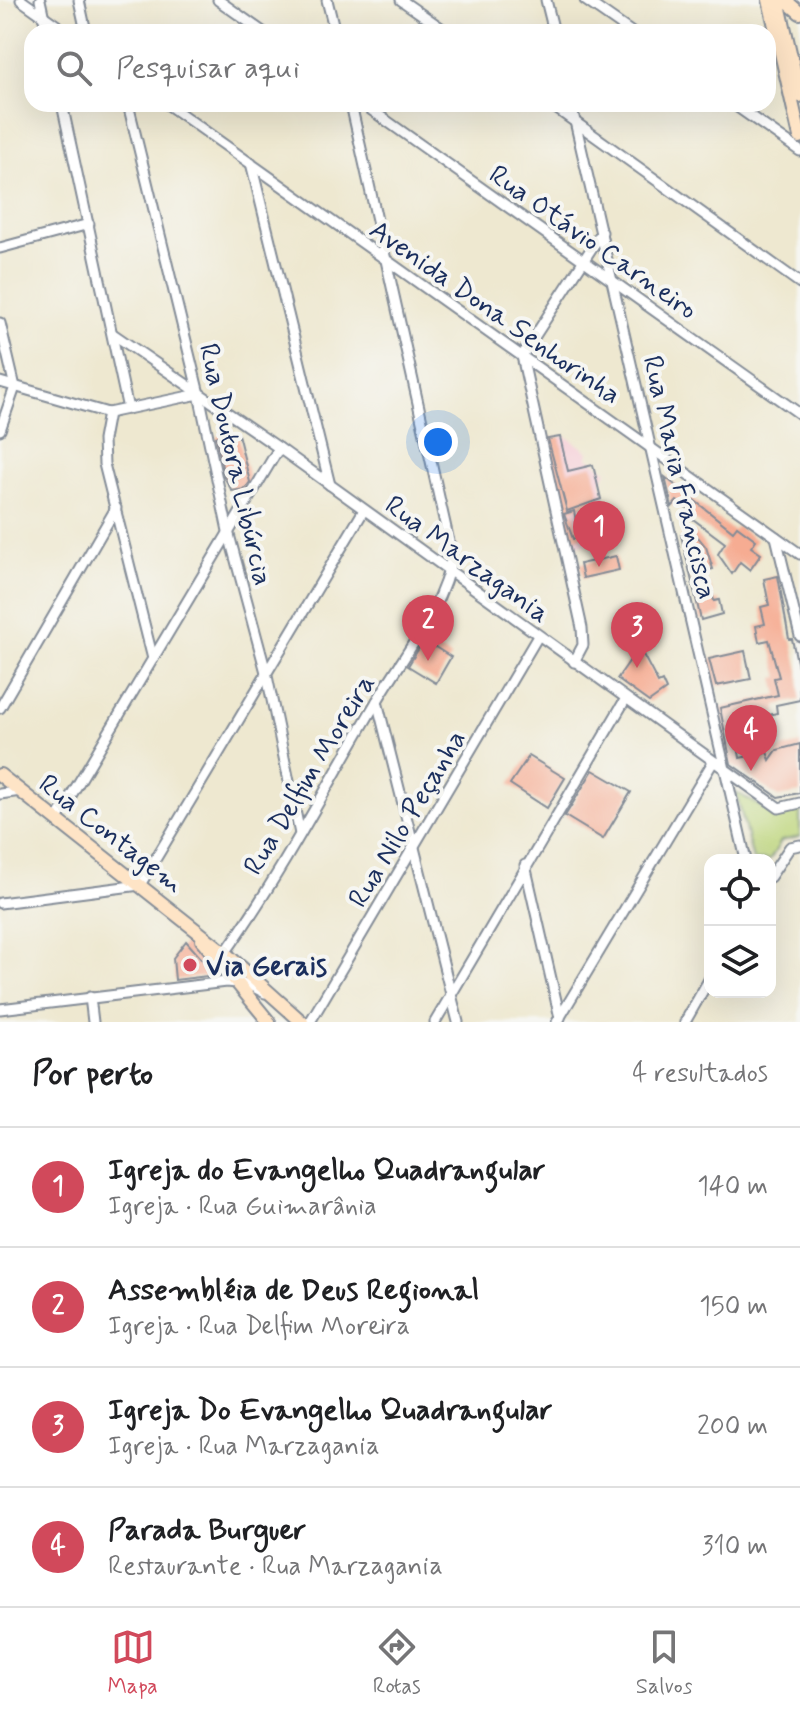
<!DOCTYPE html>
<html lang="pt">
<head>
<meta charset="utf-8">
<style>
	:root { --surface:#fff; --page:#f2f2f2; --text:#202124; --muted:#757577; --line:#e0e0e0; --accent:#d1495b }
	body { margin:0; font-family:Mynerve,sans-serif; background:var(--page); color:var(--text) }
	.controls { position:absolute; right:24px; bottom:24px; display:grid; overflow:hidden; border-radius:16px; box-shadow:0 8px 32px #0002 }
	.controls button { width:72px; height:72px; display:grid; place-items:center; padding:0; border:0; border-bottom:2px solid var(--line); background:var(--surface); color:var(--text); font:40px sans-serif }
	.you { position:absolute; left:438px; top:442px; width:28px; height:28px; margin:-20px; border:6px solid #fff; border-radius:50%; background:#1a73e8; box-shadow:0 0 0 12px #1a73e833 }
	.badge { display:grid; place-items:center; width:52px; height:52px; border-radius:50%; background:var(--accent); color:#fff; font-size:26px; font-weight:700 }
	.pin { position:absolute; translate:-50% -66px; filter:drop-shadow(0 2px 4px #0008) }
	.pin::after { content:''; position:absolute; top:42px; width:28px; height:24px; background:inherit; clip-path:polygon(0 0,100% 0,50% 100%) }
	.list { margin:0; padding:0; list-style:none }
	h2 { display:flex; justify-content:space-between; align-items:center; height:104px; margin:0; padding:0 32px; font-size:34px }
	h2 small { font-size:26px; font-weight:400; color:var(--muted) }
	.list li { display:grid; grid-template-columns:52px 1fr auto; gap:24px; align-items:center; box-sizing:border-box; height:120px; padding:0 32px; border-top:2px solid var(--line) }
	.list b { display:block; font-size:30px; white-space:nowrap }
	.list p { margin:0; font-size:26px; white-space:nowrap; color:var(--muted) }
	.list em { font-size:26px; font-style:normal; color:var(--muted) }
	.icon { flex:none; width:44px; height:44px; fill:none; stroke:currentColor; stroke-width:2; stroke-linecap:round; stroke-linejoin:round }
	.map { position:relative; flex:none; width:800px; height:1022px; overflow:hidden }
	.search { position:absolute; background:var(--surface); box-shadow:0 8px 32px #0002; left:24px; right:24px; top:24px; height:88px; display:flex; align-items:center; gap:20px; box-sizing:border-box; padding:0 28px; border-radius:24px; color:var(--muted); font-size:30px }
	.sheet { height:584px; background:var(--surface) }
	nav { display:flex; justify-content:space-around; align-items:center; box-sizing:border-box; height:112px; border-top:2px solid var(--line); background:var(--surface); font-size:22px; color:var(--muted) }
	nav a { display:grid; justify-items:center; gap:4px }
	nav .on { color:var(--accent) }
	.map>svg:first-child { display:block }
	.built { fill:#f6cfd8 }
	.green { fill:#bdd57a; stroke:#6c826c; stroke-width:2 }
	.building { fill:#f6ac92 }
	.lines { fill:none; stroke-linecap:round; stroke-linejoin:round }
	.street-casing { stroke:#848c97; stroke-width:13 }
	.secondary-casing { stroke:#848c97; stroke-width:16 }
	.street { stroke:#fff; stroke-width:9 }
	.secondary { stroke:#fee4c6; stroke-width:12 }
	.poi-dot { fill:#d1495b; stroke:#f6f6f2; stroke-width:3 }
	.labels { text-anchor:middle; stroke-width:8; stroke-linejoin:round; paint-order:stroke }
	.street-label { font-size:28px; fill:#1b2f5e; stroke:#f6f6f2 }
	.poi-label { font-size:28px; font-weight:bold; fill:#1b2f5e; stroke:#f6f6f2; text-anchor:start }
</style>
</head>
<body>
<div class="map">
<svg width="800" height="1022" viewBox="0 0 800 1022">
	<rect width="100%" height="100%" fill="#f6f6f2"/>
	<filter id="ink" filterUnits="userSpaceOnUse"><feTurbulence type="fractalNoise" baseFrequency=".0125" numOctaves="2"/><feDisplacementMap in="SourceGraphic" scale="16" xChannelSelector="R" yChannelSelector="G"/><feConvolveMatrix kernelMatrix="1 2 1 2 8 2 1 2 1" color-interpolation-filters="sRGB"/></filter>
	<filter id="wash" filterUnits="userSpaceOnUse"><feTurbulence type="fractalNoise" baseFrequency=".006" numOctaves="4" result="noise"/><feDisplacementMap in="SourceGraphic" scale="32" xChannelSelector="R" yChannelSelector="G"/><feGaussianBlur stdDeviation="1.8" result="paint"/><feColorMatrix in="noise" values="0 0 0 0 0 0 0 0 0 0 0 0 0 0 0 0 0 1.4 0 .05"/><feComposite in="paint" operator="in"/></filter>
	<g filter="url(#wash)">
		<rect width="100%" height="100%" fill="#eee8d0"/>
		<polygon class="built" points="566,436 589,452 587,457 607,471 601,482 615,536 572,547 546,439"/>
		<g class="green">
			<polygon points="605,498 615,536 592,542 583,503"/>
			<polygon points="736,792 776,816 800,810 800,837 781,841 770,860 753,860"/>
		</g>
		<g id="blocks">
			<g class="building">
				<polygon points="232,432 238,434 250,482 245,489 232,491 224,477 216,437"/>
				<polygon points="560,437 568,471 593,465 601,499 567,511 548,439"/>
				<polygon points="665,477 733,531 737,526 756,540 751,547 761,554 750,570 740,562 732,574 718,554 725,543 689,516 692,512 677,501 672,507"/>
				<polygon points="574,511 577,526 586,524 589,535 573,539 564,514"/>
				<polygon points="694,532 706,547 713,569 702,572 705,586 710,585 714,601 719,600 722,614 701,620 681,535"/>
				<polygon points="616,556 619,570 583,578 580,564"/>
				<polygon points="778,576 789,639 792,639 799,671 800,700 776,705 777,713 765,716 769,733 737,740 740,758 767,752 770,760 777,750 800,744 800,793 778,797 731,764 720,708 778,695 774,678 779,677 769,640 759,642 756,626 765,624 761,607 769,605 764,579"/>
				<polygon points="424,640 451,657 436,683 408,666"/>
				<polygon points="639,647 658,683 662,681 666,690 649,702 617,679"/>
				<polygon points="745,651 751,679 716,686 709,659"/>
				<polygon points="529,756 565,778 547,808 510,784"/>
				<polygon points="593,770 631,792 603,839 565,816"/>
				<polygon points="186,941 216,975 175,980 173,958"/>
			</g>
		</g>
	</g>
	<g filter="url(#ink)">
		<use href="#blocks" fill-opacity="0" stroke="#848c97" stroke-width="2"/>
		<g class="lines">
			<defs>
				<g id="street">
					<polyline points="21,0 66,32"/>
					<polyline points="40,0 47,32"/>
					<polyline points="79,0 86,32"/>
					<polyline points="218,0 263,32"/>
					<polyline points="327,0 335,32"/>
					<polyline points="401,0 447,32"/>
					<polyline points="546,0 554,32"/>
					<polyline points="585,0 631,32"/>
					<polyline points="62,104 128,409"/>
					<polyline points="128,104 199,394 228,531 267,676 300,834"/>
					<polyline points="167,104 800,554"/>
					<polyline points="363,104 800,414"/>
					<polyline points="550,104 800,283"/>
					<polyline points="571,104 746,860"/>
					<polyline points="733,104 800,151"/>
					<polyline points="251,163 330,485"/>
					<polyline points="0,248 89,224"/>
					<polyline points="0,323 15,387 0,430"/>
					<polyline points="113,334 279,448 779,808 800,803"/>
					<polyline points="0,382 108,413 199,394"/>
					<polyline points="108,413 103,440 104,464 153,659"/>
					<polyline points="776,537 800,636"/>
					<polyline points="574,662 583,645 582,628 522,356 602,232"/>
					<polyline points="377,701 458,1022"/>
					<polyline points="0,708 116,508"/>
					<polyline points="0,794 21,791"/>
					<polyline points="57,819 279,448"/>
					<polyline points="525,865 560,1018"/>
					<polyline points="770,877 790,847 800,845"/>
					<polyline points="0,903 140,885 364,510"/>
					<path d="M225,953C282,873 327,785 377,701C403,656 444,607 452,555L351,104"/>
					<polyline points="90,997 93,1022"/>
					<polyline points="0,1009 226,982 248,984 265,993"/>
					<polyline points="310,1022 538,636"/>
					<polyline points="435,1022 625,700"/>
					<polyline points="557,1022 713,762"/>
					<polyline points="685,1022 710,978"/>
				</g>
				<g id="secondary">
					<polyline points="769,0 800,137"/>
					<polyline points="778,0 800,96"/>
					<polyline points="785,0 800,13"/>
					<polyline points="0,775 225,953 302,1022"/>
					<polyline points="202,940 269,1022"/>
				</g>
			</defs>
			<use href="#street" class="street-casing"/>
			<use href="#secondary" class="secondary-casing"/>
			<use href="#street" class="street"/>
			<use href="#secondary" class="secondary"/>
		</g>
	</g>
	<circle class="poi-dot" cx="190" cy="965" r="8"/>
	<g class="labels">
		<g class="street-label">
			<text transform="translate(594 241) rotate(35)" y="10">Rua Otávio Carneiro</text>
			<text transform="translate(496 311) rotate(35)" y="10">Avenida Dona Senhorinha</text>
			<text transform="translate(237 464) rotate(77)" y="10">Rua Doutora Libúrcia</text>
			<text transform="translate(681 477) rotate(77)" y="10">Rua Maria Francisca</text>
			<text transform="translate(468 558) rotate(36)" y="10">Rua Marzagania</text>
			<text transform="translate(308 774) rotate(-59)" y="10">Rua Delfim Moreira</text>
			<text transform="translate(406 818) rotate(-59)" y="10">Rua Nilo Peçanha</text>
			<text transform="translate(112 833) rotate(38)" y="10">Rua Contagem</text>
		</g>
		<g class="poi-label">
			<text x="206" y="975">Via Gerais</text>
		</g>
	</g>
</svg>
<div class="controls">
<button><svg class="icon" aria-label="locate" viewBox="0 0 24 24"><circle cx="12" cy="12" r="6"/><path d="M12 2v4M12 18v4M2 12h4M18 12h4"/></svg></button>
<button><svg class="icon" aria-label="layers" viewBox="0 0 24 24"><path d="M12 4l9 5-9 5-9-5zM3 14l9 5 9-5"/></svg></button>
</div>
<div class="you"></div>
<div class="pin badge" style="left:599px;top:567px">1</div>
<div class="pin badge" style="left:428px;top:661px">2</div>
<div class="pin badge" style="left:637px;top:668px">3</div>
<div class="pin badge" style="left:751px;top:771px">4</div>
<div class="search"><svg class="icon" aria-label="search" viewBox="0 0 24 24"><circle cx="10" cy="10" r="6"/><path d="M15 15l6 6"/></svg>Pesquisar aqui</div>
</div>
<section class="sheet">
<h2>Por perto<small>4 resultados</small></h2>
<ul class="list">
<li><span class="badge">1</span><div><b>Igreja do Evangelho Quadrangular</b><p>Igreja · Rua Guimarânia</p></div><em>140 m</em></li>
<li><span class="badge">2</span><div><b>Assembléia de Deus Regional</b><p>Igreja · Rua Delfim Moreira</p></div><em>150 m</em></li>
<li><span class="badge">3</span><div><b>Igreja Do Evangelho Quadrangular</b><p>Igreja · Rua Marzagania</p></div><em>200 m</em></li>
<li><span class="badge">4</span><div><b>Parada Burguer</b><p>Restaurante · Rua Marzagania</p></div><em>310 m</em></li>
</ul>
</section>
<nav>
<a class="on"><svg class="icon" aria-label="map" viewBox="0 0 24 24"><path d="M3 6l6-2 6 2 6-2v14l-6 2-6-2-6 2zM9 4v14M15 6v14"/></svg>Mapa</a>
<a><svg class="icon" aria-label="directions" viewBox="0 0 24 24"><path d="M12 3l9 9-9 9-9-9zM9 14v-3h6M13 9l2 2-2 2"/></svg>Rotas</a>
<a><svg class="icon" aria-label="saved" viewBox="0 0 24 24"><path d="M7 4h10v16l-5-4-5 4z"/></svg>Salvos</a>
</nav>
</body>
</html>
